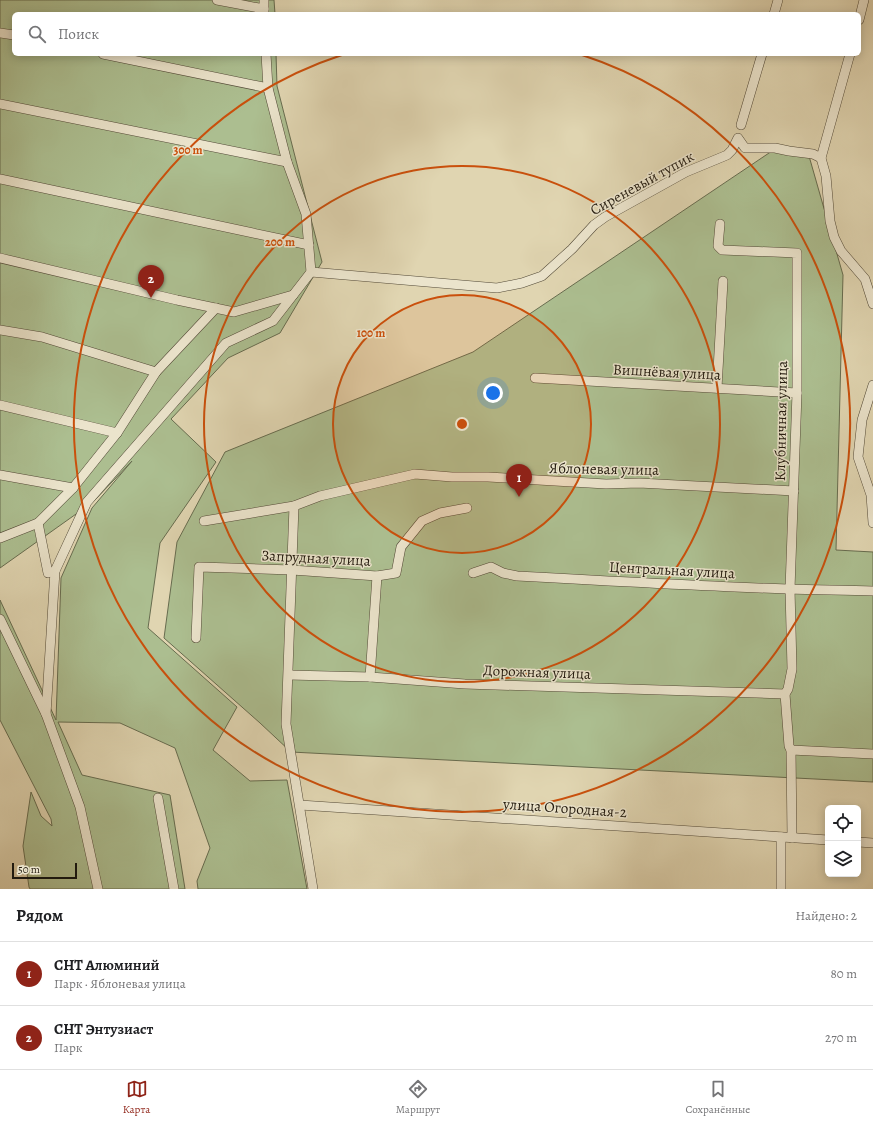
<!DOCTYPE html>
<html lang="ru">
<head>
<meta charset="utf-8">
<style>
	:root { --surface:#fff; --page:#f6f6f6; --text:#202124; --muted:#757577; --line:#e0e0e0; --accent:#8f2418 }
	body { margin:0; font-family:Alegreya,serif; background:var(--page); color:var(--text) }
	.controls { position:absolute; right:12px; bottom:12px; display:grid; overflow:hidden; border-radius:6px; box-shadow:0 2px 10px #0003 }
	.controls button { width:36px; height:36px; display:grid; place-items:center; padding:0; border:0; border-bottom:1px solid var(--line); background:var(--surface); color:var(--text); font:20px sans-serif }
	.scale { position:absolute; left:12px; bottom:10px; width:65px; box-sizing:border-box; padding-left:4px; border:2px solid #221a0e; border-top:0; font-size:11px; line-height:14px; white-space:nowrap; color:#221a0e; -webkit-text-stroke:3px #ebe4cc; paint-order:stroke }
	.you { position:absolute; left:493px; top:393px; width:14px; height:14px; margin:-10px; border:3px solid #fff; border-radius:50%; background:#1a73e8; box-shadow:0 0 0 6px #1a73e833 }
	.badge { display:grid; place-items:center; width:26px; height:26px; border-radius:50%; background:var(--accent); color:#fff; font-size:13px; font-weight:700 }
	.pin { position:absolute; translate:-50% -33px; filter:drop-shadow(0 1px 2px #0008) }
	.pin::after { content:''; position:absolute; top:21px; width:14px; height:12px; background:inherit; clip-path:polygon(0 0,100% 0,50% 100%) }
	.list { margin:0; padding:0; list-style:none }
	h2 { display:flex; justify-content:space-between; align-items:center; height:52px; margin:0; padding:0 16px; font-size:17px }
	h2 small { font-size:13px; font-weight:400; color:var(--muted) }
	.list li { display:grid; grid-template-columns:26px 1fr auto; gap:12px; align-items:center; box-sizing:border-box; height:64px; padding:0 16px; border-top:1px solid var(--line) }
	.list b { display:block; font-size:15px; white-space:nowrap }
	.list p { margin:0; font-size:13px; white-space:nowrap; color:var(--muted) }
	.list em { font-size:13px; font-style:normal; color:var(--muted) }
	.icon { flex:none; width:22px; height:22px; fill:none; stroke:currentColor; stroke-width:2; stroke-linecap:round; stroke-linejoin:round }
	.map { position:relative; flex:none; width:873px; height:889px; overflow:hidden }
	.search { position:absolute; background:var(--surface); box-shadow:0 2px 10px #0003; left:12px; right:12px; top:12px; height:44px; display:flex; align-items:center; gap:10px; box-sizing:border-box; padding:0 14px; border-radius:6px; color:var(--muted); font-size:15px }
	.sheet { height:180px; background:var(--surface) }
	nav { display:flex; justify-content:space-around; align-items:center; box-sizing:border-box; height:56px; border-top:1px solid var(--line); background:var(--surface); font-size:11px; color:var(--muted) }
	nav a { display:grid; justify-items:center; gap:2px }
	nav .on { color:var(--accent) }
	.map>svg:first-child { display:block }
	.green { fill:#acbe90; stroke:#676c4f }
	.lines { fill:none; stroke-linecap:round; stroke-linejoin:round }
	.minor-casing { stroke:#524937; stroke-width:10 }
	.minor { stroke:#ebe4cc; stroke-width:9 }
	.ring { fill:none; stroke:#ca500c; stroke-width:2 }
	.labels { text-anchor:middle; stroke-width:3; stroke-linejoin:round; paint-order:stroke }
	.street-label { font-size:15px; fill:#221a0e; stroke:#ebe4cc }
	.centre { fill:#ca500c; stroke:#ebe4cc; stroke-width:2 }
	.ring-label { font-size:12px; text-anchor:middle; font-weight:bold; fill:#ca500c; stroke:#ebe4cc; stroke-width:3; stroke-linejoin:round; paint-order:stroke }
</style>
</head>
<body>
<div class="map">
<svg width="873" height="889" viewBox="0 0 873 889">
	<rect width="100%" height="100%" fill="#e0d5b1"/>
	<filter id="stains"><feTurbulence type="fractalNoise" baseFrequency=".005" numOctaves="4"/><feColorMatrix values="0 0 0 0 .2 0 0 0 0 .09 0 0 0 0 .02 0 0 0 .5 -.17"/></filter>
	<radialGradient id="worn" r=".72"><stop offset=".6" stop-color="#630" stop-opacity="0"/><stop offset="1" stop-color="#630" stop-opacity=".3"/></radialGradient>
	<g class="green">
		<polygon points="0,0 274,0 275,14 14,14 14,54 276,54 277,86 322,262 280,333 228,358 171,419 216,462 160,543 148,628 237,707 213,750 250,781 287,780 307,889 198,889 197,881 210,848 175,748 120,723 58,722 82,775 170,795 185,889 30,889 29,887 23,846 31,792 41,816 52,826 51,819 0,720 0,600 56,720 61,578 92,508 132,461 93,502 0,568"/>
		<polygon points="772,151 809,156 843,275 836,550 873,552 873,782 291,752 260,723 164,638 177,542 225,452 473,352"/>
	</g>
	<g class="lines">
		<defs>
			<g id="minor">
				<polyline points="217,0 264,9"/>
				<polyline points="264,0 264,14"/>
				<polyline points="774,14 778,0"/>
				<polyline points="859,20 864,0"/>
				<polyline points="0,33 14,35"/>
				<polyline points="103,54 268,88"/>
				<polyline points="850,54 821,158 826,176 830,221 834,237 841,251 865,279 873,304"/>
				<polyline points="0,104 287,162"/>
				<polyline points="741,125 762,54"/>
				<polyline points="0,179 309,245"/>
				<polyline points="720,224 718,246 722,250 797,253 797,393 790,589 792,669 788,689 785,694 789,746 791,750 792,838"/>
				<polyline points="0,258 177,300 234,312 293,295"/>
				<polyline points="311,272 497,288 522,283 542,276 572,249 594,225 605,217 686,172 727,155 732,150 738,138 745,148 775,148 789,151 813,154 821,158"/>
				<polyline points="0,330 42,337 156,372"/>
				<polyline points="535,378 797,393"/>
				<polyline points="873,385 862,420 858,457 871,495 873,523"/>
				<polyline points="717,388 723,281"/>
				<polyline points="0,405 117,433"/>
				<polyline points="0,475 73,488"/>
				<polyline points="294,506 286,724 313,889"/>
				<polyline points="204,521 294,506 320,496 415,474 452,477 488,477 606,484 639,483 794,491"/>
				<polyline points="38,523 48,573 55,571"/>
				<polyline points="0,538 38,523 73,488 117,433 156,372 216,308"/>
				<path d="M473,573L491,567L503,573L517,576C607,581 698,586 788,589C816,590 845,590 873,591"/>
				<polyline points="0,619 46,714 80,807 98,889"/>
				<polyline points="196,638 199,567 292,570 377,576 396,573 401,547 422,521 440,513 467,508"/>
				<polyline points="289,675 370,677 465,684 785,694"/>
				<polyline points="370,677 377,576"/>
				<polyline points="46,714 55,571 87,502 226,343 273,321 311,272 306,214 287,162 268,88 266,54"/>
				<polyline points="791,750 873,754"/>
				<polyline points="158,798 174,889"/>
				<polyline points="300,805 828,840"/>
				<polyline points="781,837 781,889"/>
				<polyline points="858,842 873,843"/>
			</g>
		</defs>
		<use href="#minor" class="minor-casing"/>
		<use href="#minor" class="minor"/>
	</g>
	<circle cx="462" cy="424" r="129" fill="#ca500c" fill-opacity=".12"/>
	<g class="ring">
		<circle cx="462" cy="424" r="129"/>
		<circle cx="462" cy="424" r="258"/>
		<path d="M582 55A388 388 0 1 1 342 55"/>
	</g>
	<g class="labels">
		<g class="street-label">
			<text transform="translate(642 183) rotate(-29)" y="5">Сиреневый тупик</text>
			<text transform="translate(667 372) rotate(3)" y="5">Вишнёвая улица</text>
			<text transform="translate(781 421) rotate(-89)" y="5">Клубничная улица</text>
			<text transform="translate(604 469) rotate(1)" y="5">Яблоневая улица</text>
			<text transform="translate(316 558) rotate(3)" y="5">Запрудная улица</text>
			<text transform="translate(672 570) rotate(3)" y="5">Центральная улица</text>
			<text transform="translate(537 672) rotate(2)" y="5">Дорожная улица</text>
			<text transform="translate(565 808) rotate(4)" y="5">улица Огородная-2</text>
		</g>
	</g>
	<circle cx="462" cy="424" r="6" class="centre"/>
	<g class="ring-label">
		<text x="188" y="154">300 m</text>
		<text x="280" y="246">200 m</text>
		<text x="371" y="337">100 m</text>
	</g>
	<rect width="100%" height="100%" filter="url(#stains)"/>
	<rect width="100%" height="100%" fill="url(#worn)"/>
</svg>
<div class="controls">
<button><svg class="icon" aria-label="locate" viewBox="0 0 24 24"><circle cx="12" cy="12" r="6"/><path d="M12 2v4M12 18v4M2 12h4M18 12h4"/></svg></button>
<button><svg class="icon" aria-label="layers" viewBox="0 0 24 24"><path d="M12 4l9 5-9 5-9-5zM3 14l9 5 9-5"/></svg></button>
</div>
<div class="scale">50 m</div>
<div class="you"></div>
<div class="pin badge" style="left:519px;top:497px">1</div>
<div class="pin badge" style="left:151px;top:298px">2</div>
<div class="search"><svg class="icon" aria-label="search" viewBox="0 0 24 24"><circle cx="10" cy="10" r="6"/><path d="M15 15l6 6"/></svg>Поиск</div>
</div>
<section class="sheet">
<h2>Рядом<small>Найдено: 2</small></h2>
<ul class="list">
<li><span class="badge">1</span><div><b>СНТ Алюминий</b><p>Парк · Яблоневая улица</p></div><em>80 m</em></li>
<li><span class="badge">2</span><div><b>СНТ Энтузиаст</b><p>Парк</p></div><em>270 m</em></li>
</ul>
</section>
<nav>
<a class="on"><svg class="icon" aria-label="map" viewBox="0 0 24 24"><path d="M3 6l6-2 6 2 6-2v14l-6 2-6-2-6 2zM9 4v14M15 6v14"/></svg>Карта</a>
<a><svg class="icon" aria-label="directions" viewBox="0 0 24 24"><path d="M12 3l9 9-9 9-9-9zM9 14v-3h6M13 9l2 2-2 2"/></svg>Маршрут</a>
<a><svg class="icon" aria-label="saved" viewBox="0 0 24 24"><path d="M7 4h10v16l-5-4-5 4z"/></svg>Сохранённые</a>
</nav>
</body>
</html>
